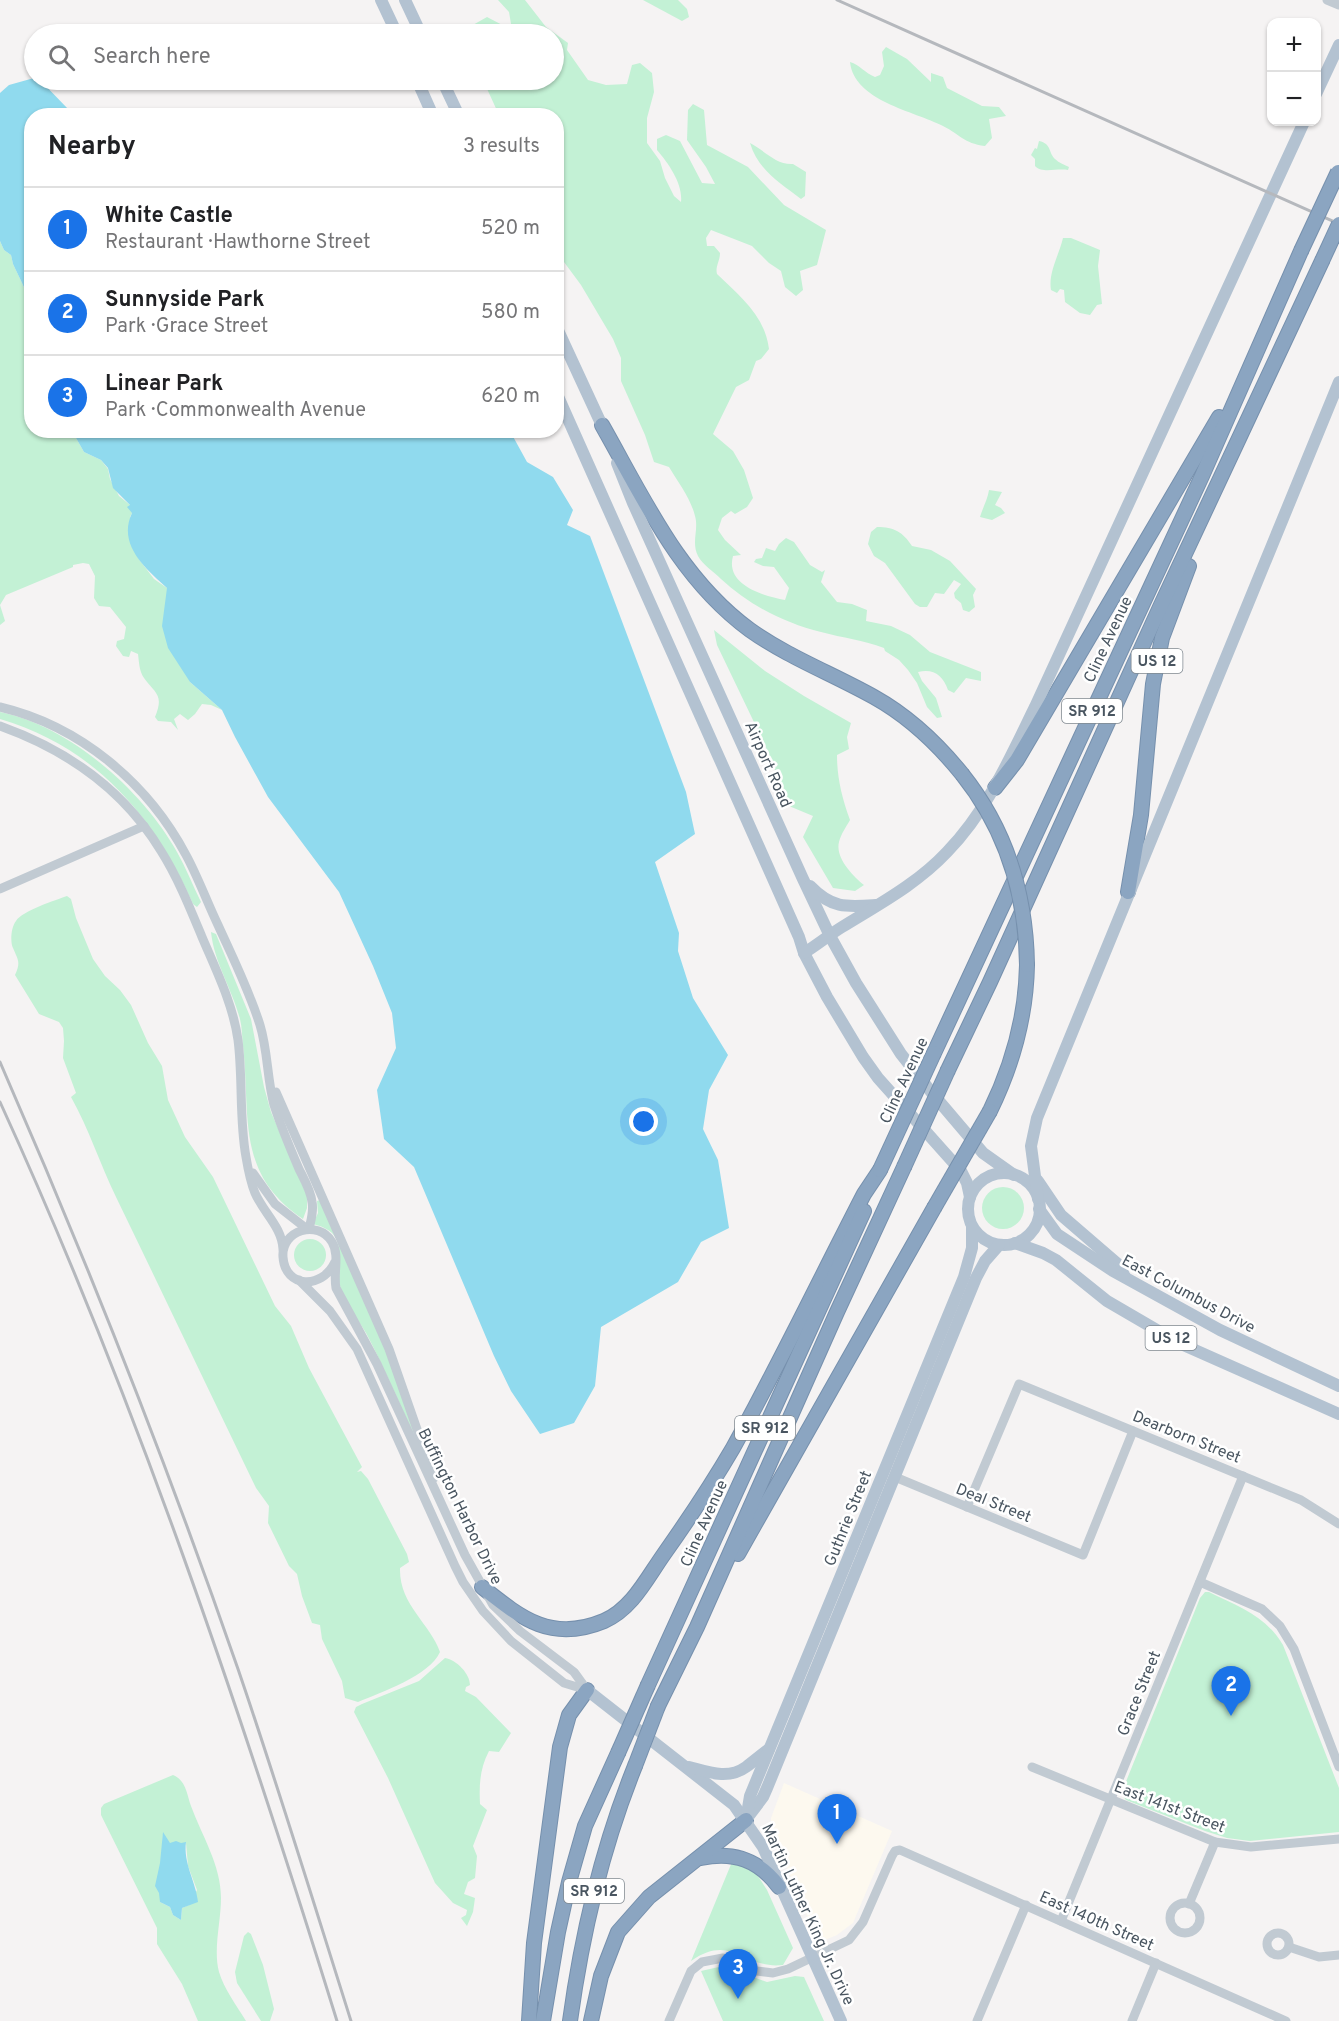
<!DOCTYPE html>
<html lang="en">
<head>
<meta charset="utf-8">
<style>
	:root { --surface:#fff; --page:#f6f6f6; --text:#202124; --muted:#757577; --line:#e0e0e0; --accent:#1a73e8 }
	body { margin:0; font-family:Overpass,sans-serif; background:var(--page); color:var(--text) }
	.controls { position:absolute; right:18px; top:18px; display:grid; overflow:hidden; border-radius:12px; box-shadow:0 2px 4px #0004 }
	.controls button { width:54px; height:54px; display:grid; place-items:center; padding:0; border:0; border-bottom:2px solid var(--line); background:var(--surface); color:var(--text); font:30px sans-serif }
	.you { position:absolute; left:644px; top:1122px; width:21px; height:21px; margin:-15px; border:4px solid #fff; border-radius:50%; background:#1a73e8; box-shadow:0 0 0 9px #1a73e833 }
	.badge { display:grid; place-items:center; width:39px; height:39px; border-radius:50%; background:var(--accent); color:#fff; font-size:20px; font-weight:700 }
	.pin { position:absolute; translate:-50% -50px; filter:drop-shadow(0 2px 3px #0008) }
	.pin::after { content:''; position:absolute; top:32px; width:21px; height:18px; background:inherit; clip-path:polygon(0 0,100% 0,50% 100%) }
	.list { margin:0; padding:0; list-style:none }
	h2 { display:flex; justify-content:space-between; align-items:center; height:78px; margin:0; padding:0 24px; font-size:26px }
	h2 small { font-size:20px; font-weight:400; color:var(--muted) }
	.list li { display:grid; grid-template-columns:39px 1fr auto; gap:18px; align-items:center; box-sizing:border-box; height:84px; padding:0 24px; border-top:2px solid var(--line) }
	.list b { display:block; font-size:22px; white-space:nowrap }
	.list p { margin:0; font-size:20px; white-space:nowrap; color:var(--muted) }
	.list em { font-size:20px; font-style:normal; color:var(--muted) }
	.icon { flex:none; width:33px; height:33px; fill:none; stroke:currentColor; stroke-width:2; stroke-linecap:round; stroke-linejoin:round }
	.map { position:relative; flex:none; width:1339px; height:2021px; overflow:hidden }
	.search { position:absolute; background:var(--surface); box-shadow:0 2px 4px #0004; left:24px; top:24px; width:540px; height:66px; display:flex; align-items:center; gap:15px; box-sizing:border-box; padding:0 21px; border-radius:33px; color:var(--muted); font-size:22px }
	.panel { position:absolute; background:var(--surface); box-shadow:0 2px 4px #0004; left:24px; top:108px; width:540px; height:330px; border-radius:24px }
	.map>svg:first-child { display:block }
	.commercial { fill:#fdf9ef }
	.green { fill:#c3f1d5; fill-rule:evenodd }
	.water { fill:#90daee }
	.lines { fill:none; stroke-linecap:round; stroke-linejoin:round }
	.highway-casing { stroke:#7690ad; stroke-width:16 }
	.minor { stroke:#c1cad2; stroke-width:9 }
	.major { stroke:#b3c2d1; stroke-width:12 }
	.highway { stroke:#8ba5c1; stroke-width:14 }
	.rail { stroke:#b5b8bd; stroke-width:3 }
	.highway-bridge-casing { stroke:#7690ad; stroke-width:16; stroke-linecap:butt }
	.highway-bridge { stroke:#8ba5c1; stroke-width:14 }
	.labels { text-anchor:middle; stroke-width:5; stroke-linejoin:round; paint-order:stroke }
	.shield { fill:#fff; stroke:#808990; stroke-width:1.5 }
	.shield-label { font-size:15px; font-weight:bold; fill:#4a5661 }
	.street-label { font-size:16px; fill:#4a5661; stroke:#fff }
</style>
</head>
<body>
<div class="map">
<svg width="1339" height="2021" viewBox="0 0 1339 2021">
	<rect width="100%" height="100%" fill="#f5f3f3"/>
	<polygon class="commercial" points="784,1783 892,1831 853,1923 837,1935 825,1940 817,1935 811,1925 771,1830 771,1818"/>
	<g class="green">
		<path d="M498,0H525L546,27L568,43L567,50L588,80L606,85L627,84L632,65L640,63L652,73L654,92L647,118V143L660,161L665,178L674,196L681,202C683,184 669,164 657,150V139L666,135L680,141L702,183L715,184L706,167L687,140L688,110L693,104L704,110L707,145L748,167L784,205L826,230L817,265L800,271L803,290L796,296L785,287L781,271L769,263L752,246L711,230L706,238L707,246H714L720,253C720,261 715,267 717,274C740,296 765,316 769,349L761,359L756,361L749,380L736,387L713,434L733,451L744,470L753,498L747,507L735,514L731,511L722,518L718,530L725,540L741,555L733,556C725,585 763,596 785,600L789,588L774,567L763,566L754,562L756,559L762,558L766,548L775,551L779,544L786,538L794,542L810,565L822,572L825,570L821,582L837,602L852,604L867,610L866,621L891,626L910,635L930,652L981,672V681L966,678L954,693L948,690C943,675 933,668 918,672L922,681L936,698L942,717L937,718L927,707L917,683L908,670L899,660L885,651L884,648C863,640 843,638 821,632C784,623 749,605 721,579C714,572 702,564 698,556C691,542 699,530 695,516C691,499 678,482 669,467L654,462L645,435L621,381V358L613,339L581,285L564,262L557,258L556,116L499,115L483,80H554V34H466L464,30L487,17L512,30L509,12Z"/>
		<polygon points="643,0 678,0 687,9 689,17 682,21"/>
		<path d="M886,47L907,59L931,82V73L943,77L947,88L982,106L999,107L1006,116L989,119L992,138L985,146C963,143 961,135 943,126C914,111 854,101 850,62C860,65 865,73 875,77L880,75L884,66L882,52Z"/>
		<path d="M1039,141C1052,144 1048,152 1055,159C1059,163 1065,165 1069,167L1068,170C1056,168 1043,174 1035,166V159L1031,155L1035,148L1037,149Z"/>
		<path d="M750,143C764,150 776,165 793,164L806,172L805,196L801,199C780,183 758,170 750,143Z"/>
		<path d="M1063,238H1071L1100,250L1098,266L1102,304L1097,305L1090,315L1080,313L1065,302L1064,290L1060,289L1057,293L1051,290C1048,273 1059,255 1063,238Z"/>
		<path d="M0,241L4,250L11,255L13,264L31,302L32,430L72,431L84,452L101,460L108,469L110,479L119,496L130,505L132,513L130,517L138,558L154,579L167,588L190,682L222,710L211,705L202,704L195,714L188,720L180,714L174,719L178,730L171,722L158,721L155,717C164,695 156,694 144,678C139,671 139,661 138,654L131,651L129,657L123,656L116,646L117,641L124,639L126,627L110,607L99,606L94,598L95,576L89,564L83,563L73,565V567L6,595L0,605L5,621L0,625Z"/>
		<path d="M989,490L1002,492L995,505L1001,508L1005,513L992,520L980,517C983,507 987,501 989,490Z"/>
		<path d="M877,527C894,527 903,532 912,546L931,550L950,561L976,589L973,595L975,607L969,612L963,610L961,603L955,598L954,593L961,584L954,580L944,594L935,593L927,607H920L915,604L885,563L874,556L868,544L871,532Z"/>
		<path d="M714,630L765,671L804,696L851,723L847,737L849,749L837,755C837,778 842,798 850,820C846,827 841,834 839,842C835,858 853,876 864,885L855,891L833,888L803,837L813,816L789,806L765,745L717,645Z"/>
		<path d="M0,712C70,726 143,791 177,852C186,868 193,886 201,902L197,907L193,904C154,816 95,747 0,719Z"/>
		<path d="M67,896L71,899L76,918L93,959L105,976L120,990L131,1005L148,1043L162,1066L168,1100L185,1137L213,1177L275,1306L291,1326L309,1368L362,1467L357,1472L361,1471L368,1479L407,1554L409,1562L400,1568C399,1605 430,1623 440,1652C429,1676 382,1692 358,1702L345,1698L342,1681L322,1639L320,1625L312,1623L302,1596L297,1574L289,1566L268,1523L269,1506L256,1488C209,1391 163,1294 116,1197C100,1164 89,1129 71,1097L76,1093L63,1058L64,1041L63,1028L59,1022L39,1014L15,975C21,962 18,960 13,948C10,942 11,927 16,921C22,911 56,900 67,896Z"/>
		<path d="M211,932L216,934L251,1019L264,1087L271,1112L307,1196V1208L303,1219C235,1173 251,1117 243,1046C242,1037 242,1027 240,1019C232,989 214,962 211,932Z"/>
		<circle cx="1003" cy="1208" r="21"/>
		<path d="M320,1200L384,1343L418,1443C401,1407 385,1369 366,1333C358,1319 340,1296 339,1280C336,1254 349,1233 313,1224L318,1213L317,1201Z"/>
		<circle cx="310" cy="1255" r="16"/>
		<path d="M1205,1592H1209C1239,1607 1265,1615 1283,1645L1339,1788V1832L1250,1841L1227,1838L1205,1831L1126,1800L1121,1794L1200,1598Z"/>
		<path d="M445,1658C457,1660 470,1674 470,1685L466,1687L465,1691L476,1697L511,1733L499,1752L489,1751C480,1768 479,1784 480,1804L487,1810L473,1846L477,1856L475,1878L468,1882L464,1894L475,1898L473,1912L467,1926L461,1918L466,1915L467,1910L453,1903L435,1883L388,1778L354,1712L356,1707L362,1704L419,1681Z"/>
		<path d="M173,1775C186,1780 187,1795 191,1806C202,1836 221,1865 221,1898C221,1922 213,1949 219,1972C224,1989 237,2006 246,2021H198L182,1984L157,1944V1928L101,1815V1808L104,1804ZM163,1834L170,1844L186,1843L188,1866L197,1890L189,1905L182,1908L181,1920L173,1915L170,1907L160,1902Z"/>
		<path d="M732,1862L756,1873L767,1890L793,1948L783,1965C744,1970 732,1932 691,1961Z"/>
		<polygon points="248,1932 251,1934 263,1965 274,2009 270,2021 261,2021 237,1983 235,1972 244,1936"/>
		<polygon points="723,1966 767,1982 795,1976 804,1977 824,2021 723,2021 701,1971"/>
	</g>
	<g class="water">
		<polygon points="34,78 34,80 40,80 68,109 79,115 32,116 31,302 13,264 11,255 4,250 0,241 0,93 9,85"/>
		<path d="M72,431H510L527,462L553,477L573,510L567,525L590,536L686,792L695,834L655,862L679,933L678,951L693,998L728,1055L709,1090L703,1129L718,1160L729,1228L701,1242L678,1282L601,1327L595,1386L574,1423L540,1434L511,1391L494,1356L414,1167L384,1139L377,1090L396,1048L392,1013L373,966L339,892L268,797L235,737L222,710L190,682L168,648L162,626L167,588C146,569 117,545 132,513L127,507L130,505L113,488L108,468L101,460L84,452Z"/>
		<path d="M163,1832L170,1843L176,1841L181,1843L186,1842C183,1863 196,1882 198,1902L182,1908L181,1920L173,1915L170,1907L160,1902L159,1893L155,1886L160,1863Z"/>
	</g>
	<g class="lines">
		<defs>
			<g id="highway">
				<path d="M602,425C644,499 679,578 750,630C788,657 833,674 874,697C908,716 937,743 962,774"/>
				<polyline points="995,788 1017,760 1219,417"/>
				<polyline points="1128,892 1141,815 1153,684 1162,638 1189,566"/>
				<polyline points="934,1053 1202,476 1301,251"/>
				<polyline points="948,1070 990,982 1161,605 1322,261"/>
				<path d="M990,1111C1013,1064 1026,1017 1027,965"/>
				<polyline points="738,1554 934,1208"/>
				<path d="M482,1587C521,1618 551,1643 604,1621C632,1609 647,1578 664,1554C688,1520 712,1484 733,1448C779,1365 820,1279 864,1194L880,1170"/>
				<polyline points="648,1685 864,1211"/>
				<polyline points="658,1706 697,1627 837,1312 904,1167"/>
				<path d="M701,1858C734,1851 759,1860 779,1887"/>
				<polyline points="529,2021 534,1943 560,1747 569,1715 587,1690"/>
				<polyline points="543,2021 558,1932 569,1882 585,1826 618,1753"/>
				<path d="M570,2021C582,1933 602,1848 635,1766"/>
				<polyline points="591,2021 601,1976 618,1932 649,1897 746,1820"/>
			</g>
		</defs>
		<use href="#highway" class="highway-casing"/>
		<g class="minor">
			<polyline points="1327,0 1339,5"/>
			<path d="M0,707C80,726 148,783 186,855C198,877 207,902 218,925C233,958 249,990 260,1025C268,1051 267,1079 274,1105C281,1127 290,1148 299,1169C304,1179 311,1191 312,1202C314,1211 311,1220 309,1229"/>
			<path d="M0,726C67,750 124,790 161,851C178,878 190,908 202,937C216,970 233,1004 238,1040C243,1079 239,1119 246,1157C248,1169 250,1181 255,1193C263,1212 282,1227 283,1249"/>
			<polyline points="0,889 144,826"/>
			<polyline points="276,1092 389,1349 434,1478"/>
			<polyline points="253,1173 275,1204 307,1229"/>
			<path d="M335,1262C322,1290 285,1288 283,1257C281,1230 318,1219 332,1242C340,1255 333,1274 336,1288L377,1364L465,1555L493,1605L520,1631L574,1672L587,1690"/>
			<polyline points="299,1280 330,1311 357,1349 455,1566 463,1582 483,1611 511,1641 564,1683 587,1690"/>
			<polyline points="895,1477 1083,1555 1133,1431"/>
			<polyline points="967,1507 1019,1384 1301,1500 1339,1524"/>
			<polyline points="1200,1582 1262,1609 1280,1626 1294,1649 1339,1767"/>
			<polyline points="1032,1767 1215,1842 1251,1847 1339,1839"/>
			<circle cx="1185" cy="1918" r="15"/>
			<polyline points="1189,1904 1215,1842"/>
			<polyline points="1061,1921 1243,1476"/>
			<circle cx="1278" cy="1944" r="11"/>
			<polyline points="1289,1947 1319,1957 1339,1955"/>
			<polyline points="669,2021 691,1971 702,1962 723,1958 757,1971 773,1973 788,1969 849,1940 863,1922 892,1856 895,1851 900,1850 1286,2021"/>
			<polyline points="977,2021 1026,1905"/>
			<polyline points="1132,2021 1156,1963"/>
		</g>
		<g class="major">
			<polyline points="381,0 397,34"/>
			<polyline points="405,0 421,34"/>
			<polyline points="417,80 433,116"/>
			<polyline points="442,80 459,116"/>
			<polyline points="1316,94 1339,45"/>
			<polyline points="556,326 605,432"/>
			<polyline points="556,392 799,937 804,953 827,997 863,1057 878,1078 961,1171 967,1183 970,1197"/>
			<polyline points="617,463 633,503 803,879 830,936 856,983 901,1054 932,1093 983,1153 1014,1175"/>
			<path d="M810,886C832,909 847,907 876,905"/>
			<path d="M804,953C817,945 829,935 842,927C879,904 917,884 947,852C987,811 1010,758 1035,707L1304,122"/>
			<circle cx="1004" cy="1209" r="36"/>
			<polyline points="1038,1181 1061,1215 1119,1265 1125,1277"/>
			<polyline points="1038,1199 1031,1146 1037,1118 1339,382"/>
			<polyline points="1039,1209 1057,1234 1113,1271 1220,1330 1339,1386"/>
			<polyline points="1015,1243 1043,1253 1056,1260 1107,1301 1179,1343 1339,1414"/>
			<polyline points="587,1690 734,1805 763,1847 841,2021"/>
			<path d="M689,1767C708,1772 728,1780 746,1767C754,1761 761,1755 769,1749"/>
			<polyline points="748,1817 763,1797 767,1788 976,1278 985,1261 999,1245"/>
			<polyline points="746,1820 750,1796 964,1277 972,1248 972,1227"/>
		</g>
		<use href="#highway" class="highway"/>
		<g class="rail">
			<polyline points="837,0 1339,224"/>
			<path d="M0,1062C87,1261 167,1464 238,1669C278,1786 314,1904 351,2021"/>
			<path d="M0,1102C136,1399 240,1709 337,2021"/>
		</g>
		<defs>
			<g id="highway-bridge">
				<polyline points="1301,251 1338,172"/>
				<polyline points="1322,261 1339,224"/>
				<path d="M962,774C1006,829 1026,894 1027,965"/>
				<polyline points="904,1167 948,1070"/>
				<polyline points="880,1170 934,1053"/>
				<polyline points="934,1208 990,1111"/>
				<polyline points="618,1753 648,1685"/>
				<polyline points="635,1766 658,1706"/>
			</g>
		</defs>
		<use href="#highway-bridge" class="highway-bridge-casing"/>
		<use href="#highway-bridge" class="highway-bridge"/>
	</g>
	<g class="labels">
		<g class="shield">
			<rect x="1131.5" y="649" width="51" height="24" rx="4.5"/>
			<rect x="1062" y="699" width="60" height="24" rx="4.5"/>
			<rect x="1145.5" y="1326" width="51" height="24" rx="4.5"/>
			<rect x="735" y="1416" width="60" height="24" rx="4.5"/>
			<rect x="564" y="1879" width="60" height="24" rx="4.5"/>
		</g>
		<g class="shield-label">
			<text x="1157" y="666">US 12</text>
			<text x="1092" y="716">SR 912</text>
			<text x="1171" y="1343">US 12</text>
			<text x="765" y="1433">SR 912</text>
			<text x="594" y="1896">SR 912</text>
		</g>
		<g class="street-label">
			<text transform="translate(1107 639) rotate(-65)" y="6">Cline Avenue</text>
			<text transform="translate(769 764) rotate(66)" y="6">Airport Road</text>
			<text transform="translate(903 1080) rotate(-65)" y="6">Cline Avenue</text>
			<text transform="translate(1189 1293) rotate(28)" y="6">East Columbus Drive</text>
			<text transform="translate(1187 1436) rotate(22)" y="6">Dearborn Street</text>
			<text transform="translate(994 1502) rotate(22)" y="6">Deal Street</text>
			<text transform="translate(461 1506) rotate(64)" y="6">Buffington Harbor Drive</text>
			<text transform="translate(847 1518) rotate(-68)" y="6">Guthrie Street</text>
			<text transform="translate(703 1523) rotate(-66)" y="6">Cline Avenue</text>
			<text transform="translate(1138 1693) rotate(-68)" y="6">Grace Street</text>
			<text transform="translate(1170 1806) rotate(21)" y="6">East 141st Street</text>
			<text transform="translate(809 1914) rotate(65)" y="6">Martin Luther King Jr. Drive</text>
			<text transform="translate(1097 1920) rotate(24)" y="6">East 140th Street</text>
		</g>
	</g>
</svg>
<div class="controls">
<button>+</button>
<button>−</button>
</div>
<div class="you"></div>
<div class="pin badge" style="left:837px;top:1844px">1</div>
<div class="pin badge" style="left:1231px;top:1716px">2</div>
<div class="pin badge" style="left:738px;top:1999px">3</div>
<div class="search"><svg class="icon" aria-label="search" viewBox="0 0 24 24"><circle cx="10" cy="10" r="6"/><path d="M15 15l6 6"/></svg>Search here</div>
<section class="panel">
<h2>Nearby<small>3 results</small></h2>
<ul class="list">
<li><span class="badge">1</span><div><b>White Castle</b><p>Restaurant · Hawthorne Street</p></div><em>520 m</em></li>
<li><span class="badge">2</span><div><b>Sunnyside Park</b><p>Park · Grace Street</p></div><em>580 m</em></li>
<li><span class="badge">3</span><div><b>Linear Park</b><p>Park · Commonwealth Avenue</p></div><em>620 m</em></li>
</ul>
</section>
</div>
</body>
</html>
